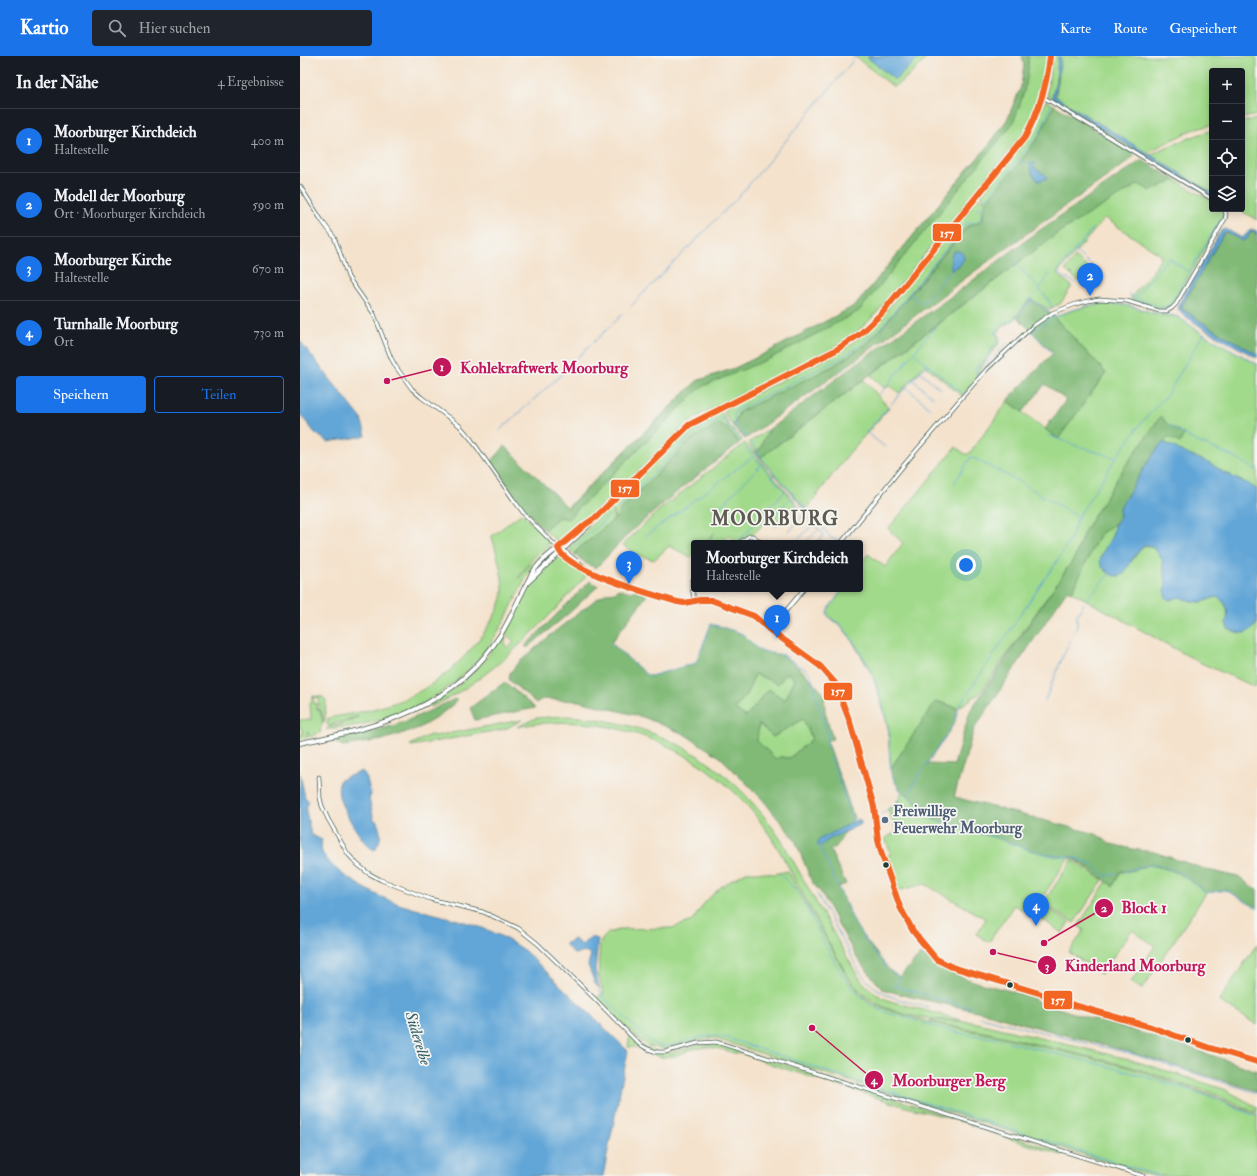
<!DOCTYPE html>
<html lang="de">
<head>
<meta charset="utf-8">
<style>
	:root { --surface:#171b24; --page:#20242c; --text:#f1f3f6; --muted:#9ea1a6; --line:#363941; --accent:#1a73e8 }
	body { margin:0; font-family:"IM FELL Double Pica",serif; background:var(--page); color:var(--text) }
	.controls { position:absolute; right:12px; top:12px; display:grid; overflow:hidden; border-radius:4px; box-shadow:0 2px 10px #0003 }
	.controls button { width:36px; height:36px; display:grid; place-items:center; padding:0; border:0; border-bottom:1px solid var(--line); background:var(--surface); color:var(--text); font:20px sans-serif }
	.you { position:absolute; left:666px; top:509px; width:14px; height:14px; margin:-10px; border:3px solid #fff; border-radius:50%; background:#1a73e8; box-shadow:0 0 0 6px #1a73e833 }
	.badge { display:grid; place-items:center; width:26px; height:26px; border-radius:50%; background:var(--accent); color:#fff; font-size:13px; font-weight:700 }
	.pin { position:absolute; translate:-50% -33px; filter:drop-shadow(0 1px 2px #0008) }
	.pin::after { content:''; position:absolute; top:21px; width:14px; height:12px; background:inherit; clip-path:polygon(0 0,100% 0,50% 100%) }
	.popup { position:absolute; left:391px; top:484px; width:172px; height:52px; box-sizing:border-box; display:grid; place-content:center; border-radius:4px; background:var(--surface); filter:drop-shadow(0 1px 3px #0005); font-size:13px; white-space:nowrap; color:var(--muted) }
	.popup b { font-size:15px; color:var(--text) }
	.popup::after { content:''; position:absolute; left:50%; top:100%; margin-left:-8px; border:8px solid transparent; border-top-color:var(--surface) }
	.list { margin:0; padding:0; list-style:none }
	h2 { display:flex; justify-content:space-between; align-items:center; height:52px; margin:0; padding:0 16px; font-size:17px }
	h2 small { font-size:13px; font-weight:400; color:var(--muted) }
	.list li { display:grid; grid-template-columns:26px 1fr auto; gap:12px; align-items:center; box-sizing:border-box; height:64px; padding:0 16px; border-top:1px solid var(--line) }
	.list b { display:block; font-size:15px; white-space:nowrap }
	.list p { margin:0; font-size:13px; white-space:nowrap; color:var(--muted) }
	.list em { font-size:13px; font-style:normal; color:var(--muted) }
	.actions { display:flex; gap:8px; padding:12px 16px }
	.actions a { flex:1; padding:9px 0; border:1px solid var(--accent); border-radius:4px; text-align:center; font-size:14px; color:var(--accent) }
	.actions .main { background:var(--accent); color:#fff }
	.icon { flex:none; width:22px; height:22px; fill:none; stroke:currentColor; stroke-width:2; stroke-linecap:round; stroke-linejoin:round }
	.map { position:relative; flex:none; width:957px; height:1120px; overflow:hidden }
	header { display:flex; align-items:center; gap:24px; box-sizing:border-box; height:56px; padding:0 20px; background:var(--accent); color:#fff }
	header strong { font-size:19px }
	nav { display:flex; gap:22px; margin-inline-start:auto; font-size:14px }
	.search { width:280px; height:36px; background:var(--page); display:flex; align-items:center; gap:10px; box-sizing:border-box; padding:0 14px; border-radius:4px; color:var(--muted); font-size:15px }
	main { display:flex }
	aside { flex:1; background:var(--surface) }
	.map>svg:first-child { display:block }
	.green { fill:#a2da8b; stroke:#608c60 }
	.forest { fill:#81ba77; stroke:#507c56; fill-rule:evenodd }
	.water { fill:#62a6d7; stroke:#407286 }
	.lines { fill:none; stroke-linecap:round; stroke-linejoin:round }
	.stream { stroke:#62a6d7; stroke-width:1 }
	.minor-casing { stroke:#3f564b; stroke-width:4.5 }
	.secondary-casing { stroke:#3f564b; stroke-width:5.5 }
	.minor { stroke:#fff; stroke-width:3 }
	.secondary { stroke:#fff; stroke-width:4 }
	.bus-1-casing { stroke:#f6f6f2; stroke-width:9 }
	.bus-1 { stroke:#f26522; stroke-width:6 }
	.service-dot { fill:#5c6f8a; stroke:#f6f6f2; stroke-width:1.5 }
	.bus-dot { fill:#1f3d34; stroke:#f6f6f2; stroke-width:1.5 }
	.labels { text-anchor:middle; stroke-width:3.5; stroke-linejoin:round; paint-order:stroke }
	.service-label { font-size:15px; font-weight:bold; fill:#4e5e75; stroke:#f6f6f2; text-anchor:start }
	.water-label { font-size:16px; font-style:italic; fill:#335c65; stroke:#f6f6f2 }
	.district-label { font-size:19px; font-weight:bold; letter-spacing:1px; fill:#5e5b53; stroke:#f6f6f2 }
	.leader { fill:none; stroke:#c2185b; stroke-width:1.5 }
	.callout-dot { fill:#c2185b; stroke:#f6f6f2; stroke-width:1.5 }
	.mark-label { font-size:12px; text-anchor:middle; font-weight:bold; fill:#fff }
	.callout-label { font-size:16px; text-anchor:middle; font-weight:bold; fill:#c2185b; stroke:#f6f6f2; stroke-width:3.5; stroke-linejoin:round; paint-order:stroke }
	.line-badge { stroke:#f6f6f2; stroke-width:1.5 }
	.badge-label { font-size:11px; text-anchor:middle; font-weight:bold; fill:#fff }
</style>
</head>
<body>
<header>
<strong>Kartio</strong>
<div class="search"><svg class="icon" aria-label="search" viewBox="0 0 24 24"><circle cx="10" cy="10" r="6"/><path d="M15 15l6 6"/></svg>Hier suchen</div>
<nav><a>Karte</a><a>Route</a><a>Gespeichert</a></nav>
</header>
<main>
<aside>
<h2>In der Nähe<small>4 Ergebnisse</small></h2>
<ul class="list">
<li><span class="badge">1</span><div><b>Moorburger Kirchdeich</b><p>Haltestelle</p></div><em>400 m</em></li>
<li><span class="badge">2</span><div><b>Modell der Moorburg</b><p>Ort · Moorburger Kirchdeich</p></div><em>590 m</em></li>
<li><span class="badge">3</span><div><b>Moorburger Kirche</b><p>Haltestelle</p></div><em>670 m</em></li>
<li><span class="badge">4</span><div><b>Turnhalle Moorburg</b><p>Ort</p></div><em>730 m</em></li>
</ul>
<div class="actions"><a class="main">Speichern</a><a>Teilen</a></div>
</aside>
<div class="map">
<svg width="957" height="1120" viewBox="0 0 957 1120">
	<rect width="100%" height="100%" fill="#f6f6f2"/>
	<filter id="ink" filterUnits="userSpaceOnUse"><feTurbulence type="fractalNoise" baseFrequency=".025" numOctaves="2"/><feDisplacementMap in="SourceGraphic" scale="8" xChannelSelector="R" yChannelSelector="G"/><feConvolveMatrix kernelMatrix="1 2 1 2 8 2 1 2 1" color-interpolation-filters="sRGB"/></filter>
	<filter id="wash" filterUnits="userSpaceOnUse"><feTurbulence type="fractalNoise" baseFrequency=".012" numOctaves="4" result="noise"/><feDisplacementMap in="SourceGraphic" scale="16" xChannelSelector="R" yChannelSelector="G"/><feGaussianBlur stdDeviation="0.9" result="paint"/><feColorMatrix in="noise" values="0 0 0 0 0 0 0 0 0 0 0 0 0 0 0 0 0 1.4 0 .05"/><feComposite in="paint" operator="in"/></filter>
	<g filter="url(#wash)">
		<rect width="100%" height="100%" fill="#f4e2cc"/>
		<g class="green">
			<polygon points="554,0 629,0 611,18 594,31"/>
			<path d="M722,0H748C747,28 738,56 723,79H722L707,98L580,253C557,280 535,292 504,307C493,313 482,319 470,322L471,324L403,357L385,369L305,448L261,485H257L244,474L397,325L435,312L514,274L556,249L667,114L687,92L707,64L721,31L724,9Z"/>
			<polygon points="752,0 758,0 757,17 753,42 843,98 842,100 748,40 747,37"/>
			<polygon points="761,0 955,0 957,3 957,59 942,62 942,15 912,15 912,69 892,74 846,97 756,41"/>
			<path d="M745,45H747L754,49L740,79L683,156C684,166 676,168 667,170L583,270L568,287L533,310L439,356L435,367L432,369L424,356L425,352L543,294L568,274L579,263L679,141L686,146L682,140V138L725,84L736,65L744,46Z"/>
			<polygon points="957,63 957,164 938,153 942,153 942,66"/>
			<polygon points="912,74 912,137 849,99 878,86"/>
			<path d="M875,124L912,145V153H923L924,160L875,246C873,249 871,251 867,253C859,256 841,247 833,245L831,242L832,240L855,212L862,200L805,162L757,218L772,230L760,248L748,253L730,243L709,268L704,269L698,277L700,286L681,311L676,323L662,340L625,309L599,337L590,330L584,332L571,319L759,176L839,127L850,135Z"/>
			<polygon points="775,201 796,219 790,226 787,224 783,229 765,214"/>
			<path d="M811,247L830,250L862,259L878,261L903,278L957,308V434L949,428L932,421H931V419L924,417L917,412L874,392L866,387H864C871,377 868,369 861,360L824,412L784,476L775,501L680,637L658,652L636,645L591,712L589,692V676L583,652L573,620L550,581L540,569L530,562L527,558L529,552L543,533H560V509L568,498L585,511L603,487L588,473L656,391L665,398H669L708,345L758,383L806,317L754,261C774,253 789,249 811,247Z"/>
			<polygon points="564,324 589,352 550,396 507,452 505,453 460,402"/>
			<polygon points="419,355 422,357 428,368 442,384 439,387 427,372 392,383 320,454 319,460 315,463 314,457 311,449 384,376 397,366"/>
			<polygon points="471,372 463,385 461,392 455,396 448,387"/>
			<path d="M445,387L497,448L479,466L471,459C463,468 449,486 436,487L429,480L422,487H407L415,476L404,487H394V498L391,501L369,490L354,504L335,498L323,489L358,455Z"/>
			<polygon points="309,452 312,454 314,464 278,493 275,499 271,495 270,490"/>
			<path d="M222,457L250,487L232,503L218,522L219,523L226,513L250,490V493C244,503 233,509 227,520C218,536 211,553 202,569C178,612 139,646 92,660C77,665 60,670 44,671C38,672 33,672 26,674L29,671L40,669V668L58,661V660L29,670L27,669L28,662C51,658 74,654 96,646C132,633 163,607 185,575C192,564 202,549 203,536C204,525 198,503 195,491C194,487 192,484 192,480Z"/>
			<path d="M816,466C813,471 814,476 812,481C807,492 794,504 806,515C810,519 814,520 820,520L844,489L855,493L862,503L866,527L865,538L870,544L879,541L891,545L901,546L917,541C926,546 931,556 926,566L930,574L946,577L957,567V622L955,631L899,606L772,536L799,479Z"/>
			<path d="M260,501L264,503L288,518C243,567 193,623 131,651L130,649C150,637 168,623 183,606C190,598 195,588 203,581L206,582L205,589L208,592L214,586L206,578V574C222,544 231,526 257,502Z"/>
			<polygon points="487,617 496,623 485,645 446,661 435,653 447,637 455,618 478,628"/>
			<polygon points="13,640 23,641 26,645 25,664 24,666 19,647 19,642 14,641 13,647 17,647 18,649 16,650 17,653 19,653 23,667 20,673 21,676 10,681 8,676 7,676 8,681 2,683 1,678 4,677 0,672 0,664 11,663 10,647"/>
			<path d="M267,660C362,666 431,707 483,787L556,917C564,930 576,939 590,945L661,964C629,965 587,959 562,937C549,925 542,909 533,894C524,877 515,860 506,844C492,818 479,791 462,768C414,701 329,661 247,667C237,667 227,669 217,671L236,662Z"/>
			<polygon points="503,662 512,683 489,702 480,701 476,703 456,685 459,668 473,681"/>
			<polygon points="222,664 205,673 111,690 110,689 130,679 135,680"/>
			<path d="M602,735C615,743 621,758 635,764L700,783L730,794L773,801L817,817L835,814L850,809L872,814L890,824L906,837L842,933L831,926L855,890L832,874L801,918L769,896L784,874L778,870L807,825L774,803L768,802L731,859L714,849L689,886L676,878L686,863L625,828L596,835L586,800L591,798L585,782L597,776L588,753L598,746Z"/>
			<polygon points="772,804 803,824 774,867 743,847"/>
			<path d="M488,815L549,924L562,939L572,947L591,955L625,965L659,973L689,978L827,1011L911,1039L939,1052L957,1058V1120H851L413,982L391,986L372,993H364L349,990L341,985L296,942L304,937C296,923 299,905 300,889L301,885L308,877L323,873L372,872L392,865L406,845L422,830L446,816H457L474,818Z"/>
			<polygon points="743,849 769,866 762,877 736,859"/>
			<polygon points="957,888 957,969 919,945"/>
			<polygon points="631,964 673,966 828,1003 924,1033 957,1051 957,1056 943,1052 912,1037 828,1010 689,977 660,972 630,965"/>
			<polygon points="330,979 342,990 361,997 372,997 399,988 420,988 547,1029 545,1032 458,1004 457,1002 440,997 438,998 421,993 407,991 393,993 375,1000 362,1001 353,999 345,995 339,991 328,991"/>
			<polygon points="551,1029 764,1097 761,1099 695,1078 666,1067 635,1058 606,1051 550,1033 550,1032"/>
		</g>
		<g class="forest">
			<path d="M722,0H728C730,24 721,45 713,67L559,255L471,302L401,331L268,463L259,461L244,474L221,449L191,406L205,390L268,452L397,325L435,312L466,297L556,249L667,114L687,92L707,64L721,31L724,9Z"/>
			<path d="M754,49L827,93L835,99L829,105L698,198L542,314L445,383L432,369L435,367L439,356L533,310L568,287L583,270L668,170L681,165L683,161V152L688,143L721,105L740,79ZM732,106L734,107V112L745,119L741,124L739,125L732,117Z"/>
			<polygon points="842,104 875,124 850,135 839,128 759,176 460,402 455,396 461,392 463,385 471,372 552,311 656,237 737,176"/>
			<polygon points="926,176 942,185 947,183 950,177 952,176 957,178 957,298 911,272 882,253 881,251 924,177"/>
			<polygon points="730,244 740,249 754,261 806,317 758,383 745,373 766,344 745,328 723,356 708,345 714,337 753,297 717,261"/>
			<path d="M861,360L867,368L884,378L880,387L868,381L864,387L860,389L844,412L819,453L820,461L818,465L799,479L772,536L767,534L674,673L654,741L796,778L811,788L832,793L854,796L908,814L938,821L957,834V852L926,834L906,837C892,825 878,815 860,811C857,810 854,809 851,809C841,809 831,817 821,815L813,830L773,801L754,800L730,794L700,783L635,764L628,761L608,739L599,733L593,721L591,712L636,645L658,652L655,665L648,677L627,708L654,709L670,655L775,501L784,476L824,412Z"/>
			<polygon points="419,367 427,372 439,387 379,434 329,477 296,512 287,508 275,499 278,493 318,460 320,454 392,383"/>
			<polygon points="290,525 298,530 268,558 227,592 225,590"/>
			<path d="M319,533L331,536L334,534L347,539L311,587L347,619L351,620L396,607L411,568L438,576L444,579L460,595L483,599L503,615L524,638L525,656L533,683L527,684L554,762L536,791L530,794L546,828L538,831L555,868L562,879L591,916L600,921L621,898C640,912 661,922 683,928C701,933 718,936 735,942L734,944L779,959L876,987L957,1015V1035L826,995L721,967L691,958L607,940L582,933L557,902L521,837L512,826L495,784L463,744L420,701L384,678L343,661L279,645L242,643L236,647L210,625L209,621L210,617L217,608L253,577L295,544L307,537L315,536ZM487,617L495,623L485,644L469,633L446,661L435,653L447,637L455,618L478,628ZM503,663L512,683L490,702L480,701L476,703L457,685L459,668L473,681Z"/>
			<polygon points="205,626 235,652 175,664 170,652"/>
			<path d="M155,643L157,645L136,662L119,672L82,684L43,690L36,687L34,682C55,678 76,675 95,669C116,662 135,652 155,643Z"/>
		</g>
		<g class="water">
			<polygon points="568,0 621,0 595,24 568,2"/>
			<polygon points="758,0 761,0 758,24 755,39 756,41 912,137 912,141 754,43 752,40 756,25"/>
			<polygon points="731,106 735,107 734,112 747,120 746,123 738,125 732,117 730,108"/>
			<polygon points="926,173 942,182 951,173 957,175 957,178 952,176 950,177 947,183 942,185 928,177 924,177 881,251 882,253 911,272 957,298 957,302 906,274 884,259 878,253 879,247 921,175"/>
			<path d="M655,195C661,195 664,197 664,203L660,209L652,214L651,213C651,206 648,200 655,195Z"/>
			<polygon points="0,285 61,362 66,380 28,386 15,377 0,358"/>
			<path d="M864,387C869,388 876,392 881,395C895,402 912,406 924,417L931,419V421H932L949,428L957,434V567C948,579 941,579 928,573L926,567C929,557 928,545 916,541L901,546L891,545L879,541L870,544L866,542L865,538L866,527L862,503L855,493L848,489H844L833,502L824,518L820,520L812,519L802,511L800,505L802,498L812,480L814,470L820,461L819,453L844,412L860,389Z"/>
			<path d="M62,715L67,723L71,739L69,743L74,764L77,765C81,779 83,780 75,794C64,792 44,755 40,744C38,737 38,732 39,725C46,720 54,719 62,715Z"/>
			<path d="M0,718L5,741L8,744L6,755L11,779L22,784C21,788 21,793 22,796C27,806 39,816 48,822C65,833 83,843 102,849C131,858 162,863 190,875C203,880 214,888 225,895L328,995L303,1120H2L0,1115Z"/>
			<polygon points="559,763 561,766 561,768 528,784 522,789 518,790 518,786 520,783"/>
			<polygon points="290,881 298,883 295,914 299,932 295,928 288,909 291,898 287,896 274,898 265,888 274,883 282,889"/>
		</g>
		<g class="lines">
			<g class="stream">
				<polyline points="718,103 724,107 730,107"/>
				<polyline points="687,142 735,83 742,71 751,48"/>
				<polyline points="774,195 800,216"/>
				<polyline points="716,207 748,243 753,253"/>
				<polyline points="889,216 868,202 835,242 861,251 865,251 869,249 923,159"/>
				<polyline points="776,227 762,220 757,215 793,172"/>
				<polyline points="610,237 621,248 622,248 635,234 651,213"/>
				<polyline points="829,239 834,242"/>
				<polyline points="730,244 740,249 749,256"/>
				<polyline points="331,250 442,137 551,7 555,0"/>
				<polyline points="706,288 677,318 676,317 675,312 681,309 699,284 699,282 695,277 704,266 712,266 738,235 750,217"/>
				<polyline points="615,298 662,337"/>
				<polyline points="753,298 732,276 752,262 772,254 791,249 811,247 830,250 862,259 871,259 878,261 903,278"/>
				<polyline points="272,307 322,259"/>
				<polyline points="620,315 640,333"/>
				<polyline points="613,324 634,342"/>
				<polyline points="606,331 630,352"/>
				<polyline points="580,338 636,270"/>
				<polyline points="867,368 893,384 929,399 957,414"/>
				<polyline points="200,374 262,318"/>
				<polyline points="748,379 777,390 816,402"/>
				<path d="M446,380C436,370 431,370 435,355L537,304L558,291L583,269L668,166C674,167 679,166 682,159L679,152L682,148"/>
				<polyline points="452,387 466,408 521,469 531,482 539,485"/>
				<polyline points="445,391 524,479 517,487"/>
				<polyline points="585,391 566,376 627,308"/>
				<polyline points="654,427 671,401 718,425 778,461"/>
				<polyline points="317,453 395,376 422,362 441,385"/>
				<polyline points="417,454 461,409"/>
				<polyline points="469,464 490,442"/>
				<polyline points="475,471 496,449"/>
				<polyline points="489,476 504,458"/>
				<polyline points="346,480 454,400"/>
				<polyline points="437,487 484,436"/>
				<polyline points="495,487 513,468"/>
				<polyline points="505,487 518,474"/>
				<polyline points="275,490 310,459"/>
				<polyline points="560,502 563,507 560,511"/>
				<path d="M543,533L529,552L527,558C531,564 536,565 541,569C544,572 546,576 549,579C566,602 578,628 584,656C586,663 589,670 589,677C590,696 587,722 602,735C597,747 594,751 582,757"/>
				<path d="M787,543C795,535 801,525 810,518"/>
				<polyline points="311,587 347,619 351,620 396,607 411,568 438,576 444,579 460,595 483,599 508,615 511,619 513,629 528,679 527,687 553,767"/>
				<polyline points="745,644 763,600 777,571 777,559 784,548"/>
				<polyline points="622,755 608,739 617,722 648,677 655,665 658,652 672,631 741,528 754,510 770,484 778,461 816,402 842,366 867,339 903,278 957,308"/>
				<polyline points="628,761 635,764 700,783 730,794 754,800 773,801 792,808 806,820 817,817"/>
				<path d="M519,789L555,868C565,885 583,911 600,922L594,930L672,952"/>
				<path d="M824,816C831,814 846,809 851,809C873,810 890,824 906,837L926,834L957,852"/>
				<path d="M480,818C486,824 492,829 497,836C520,870 536,927 572,949C585,958 603,961 618,965"/>
				<path d="M517,838L560,916C578,941 601,944 629,951"/>
				<path d="M299,932L302,940L346,982C367,999 379,984 402,981C410,979 418,980 427,982L569,1029L859,1120"/>
				<polyline points="680,961 832,998 957,1037"/>
				<polyline points="622,967 659,977 693,982 826,1015 916,1042 940,1054 957,1060"/>
				<polyline points="955,1120 957,1114"/>
			</g>
		</g>
	</g>
	<g filter="url(#ink)">
		<g class="lines">
			<defs>
				<g id="minor">
					<polyline points="743,41 912,143"/>
					<polyline points="0,130 22,165 34,181 40,197 48,221 74,258 91,302 96,311 112,333 121,341 160,370 171,383 213,443 225,459 258,492"/>
					<polyline points="439,487 449,480 453,480 461,487"/>
					<polyline points="541,487 603,410 663,340 687,313 733,270 752,257 776,248 788,245 799,243 827,245 859,255 867,255 872,252 876,248 925,163 926,158 924,153"/>
					<polyline points="263,494 290,515"/>
					<polyline points="260,497 283,513 324,529 373,546 384,547 400,544 411,544 454,560 525,615 538,631 545,651 574,751 578,784 582,799 600,851 613,875 626,892 636,903 652,911 742,938 763,946 851,971 907,991 957,1006"/>
					<polyline points="394,545 392,530 392,525 394,523"/>
					<polyline points="470,574 504,533"/>
					<polyline points="19,721 20,742 22,750 28,763 48,798 57,808 68,817 81,824 130,843 183,856 203,865 218,872 238,888 297,945 339,988 348,993 357,996 365,996 398,987 416,986 843,1120"/>
				</g>
				<g id="secondary">
					<path d="M228,526L288,470L379,378L389,369L401,362C428,348 455,335 483,321C521,303 553,289 582,257L725,81C740,56 748,29 750,0"/>
					<path d="M0,687C80,671 155,652 201,578C211,562 218,544 227,527C229,524 230,520 233,516C241,504 254,495 266,486C275,479 282,471 292,464"/>
				</g>
			</defs>
			<use href="#minor" class="minor-casing"/>
			<use href="#secondary" class="secondary-casing"/>
			<use href="#minor" class="minor"/>
			<use href="#secondary" class="secondary"/>
			<defs>
				<path id="bus-1" d="M750,0C747,29 739,55 725,81L582,257L560,278L536,294L389,369L295,462L286,468L258,492C266,515 354,539 378,546L384,547L400,544H411L454,560L470,574L520,610L535,627L550,666L574,751L578,784L582,799L600,851L613,875L636,903L652,911L742,938L763,946L851,971L907,991L957,1006"/>
			</defs>
			<use href="#bus-1" class="bus-1-casing"/>
			<use href="#bus-1" class="bus-1"/>
		</g>
	</g>
	<circle class="service-dot" cx="585" cy="764" r="4"/>
	<g class="bus-dot">
		<circle cx="586" cy="809" r="3.5"/>
		<circle cx="710" cy="929" r="3.5"/>
		<circle cx="888" cy="984" r="3.5"/>
	</g>
	<g class="labels">
		<g class="service-label">
			<text x="593" y="760">Freiwillige<tspan x="593" dy="17">Feuerwehr Moorburg</tspan></text>
		</g>
		<g class="water-label">
			<text transform="translate(119 982) rotate(73)" y="6">Süderelbe</text>
		</g>
		<g class="district-label">
			<text x="475" y="469">MOORBURG</text>
		</g>
	</g>
	<path class="leader" d="M87 325L142 311M744 887L804 852M693 896L747 909M512 972L574 1024"/>
	<g class="callout-dot">
		<circle cx="87" cy="325" r="4"/>
		<circle cx="744" cy="887" r="4"/>
		<circle cx="693" cy="896" r="4"/>
		<circle cx="512" cy="972" r="4"/>
		<circle cx="142" cy="311" r="10"/>
		<circle cx="804" cy="852" r="10"/>
		<circle cx="747" cy="909" r="10"/>
		<circle cx="574" cy="1024" r="10"/>
	</g>
	<g class="mark-label">
		<text x="142" y="315">1</text>
		<text x="804" y="856">2</text>
		<text x="747" y="914">3</text>
		<text x="574" y="1028">4</text>
	</g>
	<g class="callout-label">
		<text x="244" y="317">Kohlekraftwerk Moorburg</text>
		<text x="844" y="857">Block 1</text>
		<text x="835" y="915">Kinderland Moorburg</text>
		<text x="649" y="1030">Moorburger Berg</text>
	</g>
	<g class="line-badge">
		<rect x="632" y="167" width="30" height="19" rx="4" fill="#f26522"/>
		<rect x="310" y="423" width="30" height="19" rx="4" fill="#f26522"/>
		<rect x="523" y="626" width="30" height="19" rx="4" fill="#f26522"/>
		<rect x="743" y="934" width="30" height="20" rx="4" fill="#f26522"/>
	</g>
	<g class="badge-label">
		<text x="647" y="181">157</text>
		<text x="325" y="436">157</text>
		<text x="538" y="639">157</text>
		<text x="758" y="948">157</text>
	</g>
</svg>
<div class="controls">
<button>+</button>
<button>−</button>
<button><svg class="icon" aria-label="locate" viewBox="0 0 24 24"><circle cx="12" cy="12" r="6"/><path d="M12 2v4M12 18v4M2 12h4M18 12h4"/></svg></button>
<button><svg class="icon" aria-label="layers" viewBox="0 0 24 24"><path d="M12 4l9 5-9 5-9-5zM3 14l9 5 9-5"/></svg></button>
</div>
<div class="you"></div>
<div class="pin badge" style="left:477px;top:582px">1</div>
<div class="popup"><b>Moorburger Kirchdeich</b>Haltestelle</div>
<div class="pin badge" style="left:790px;top:240px">2</div>
<div class="pin badge" style="left:329px;top:528px">3</div>
<div class="pin badge" style="left:736px;top:870px">4</div>
</div>
</main>
</body>
</html>
